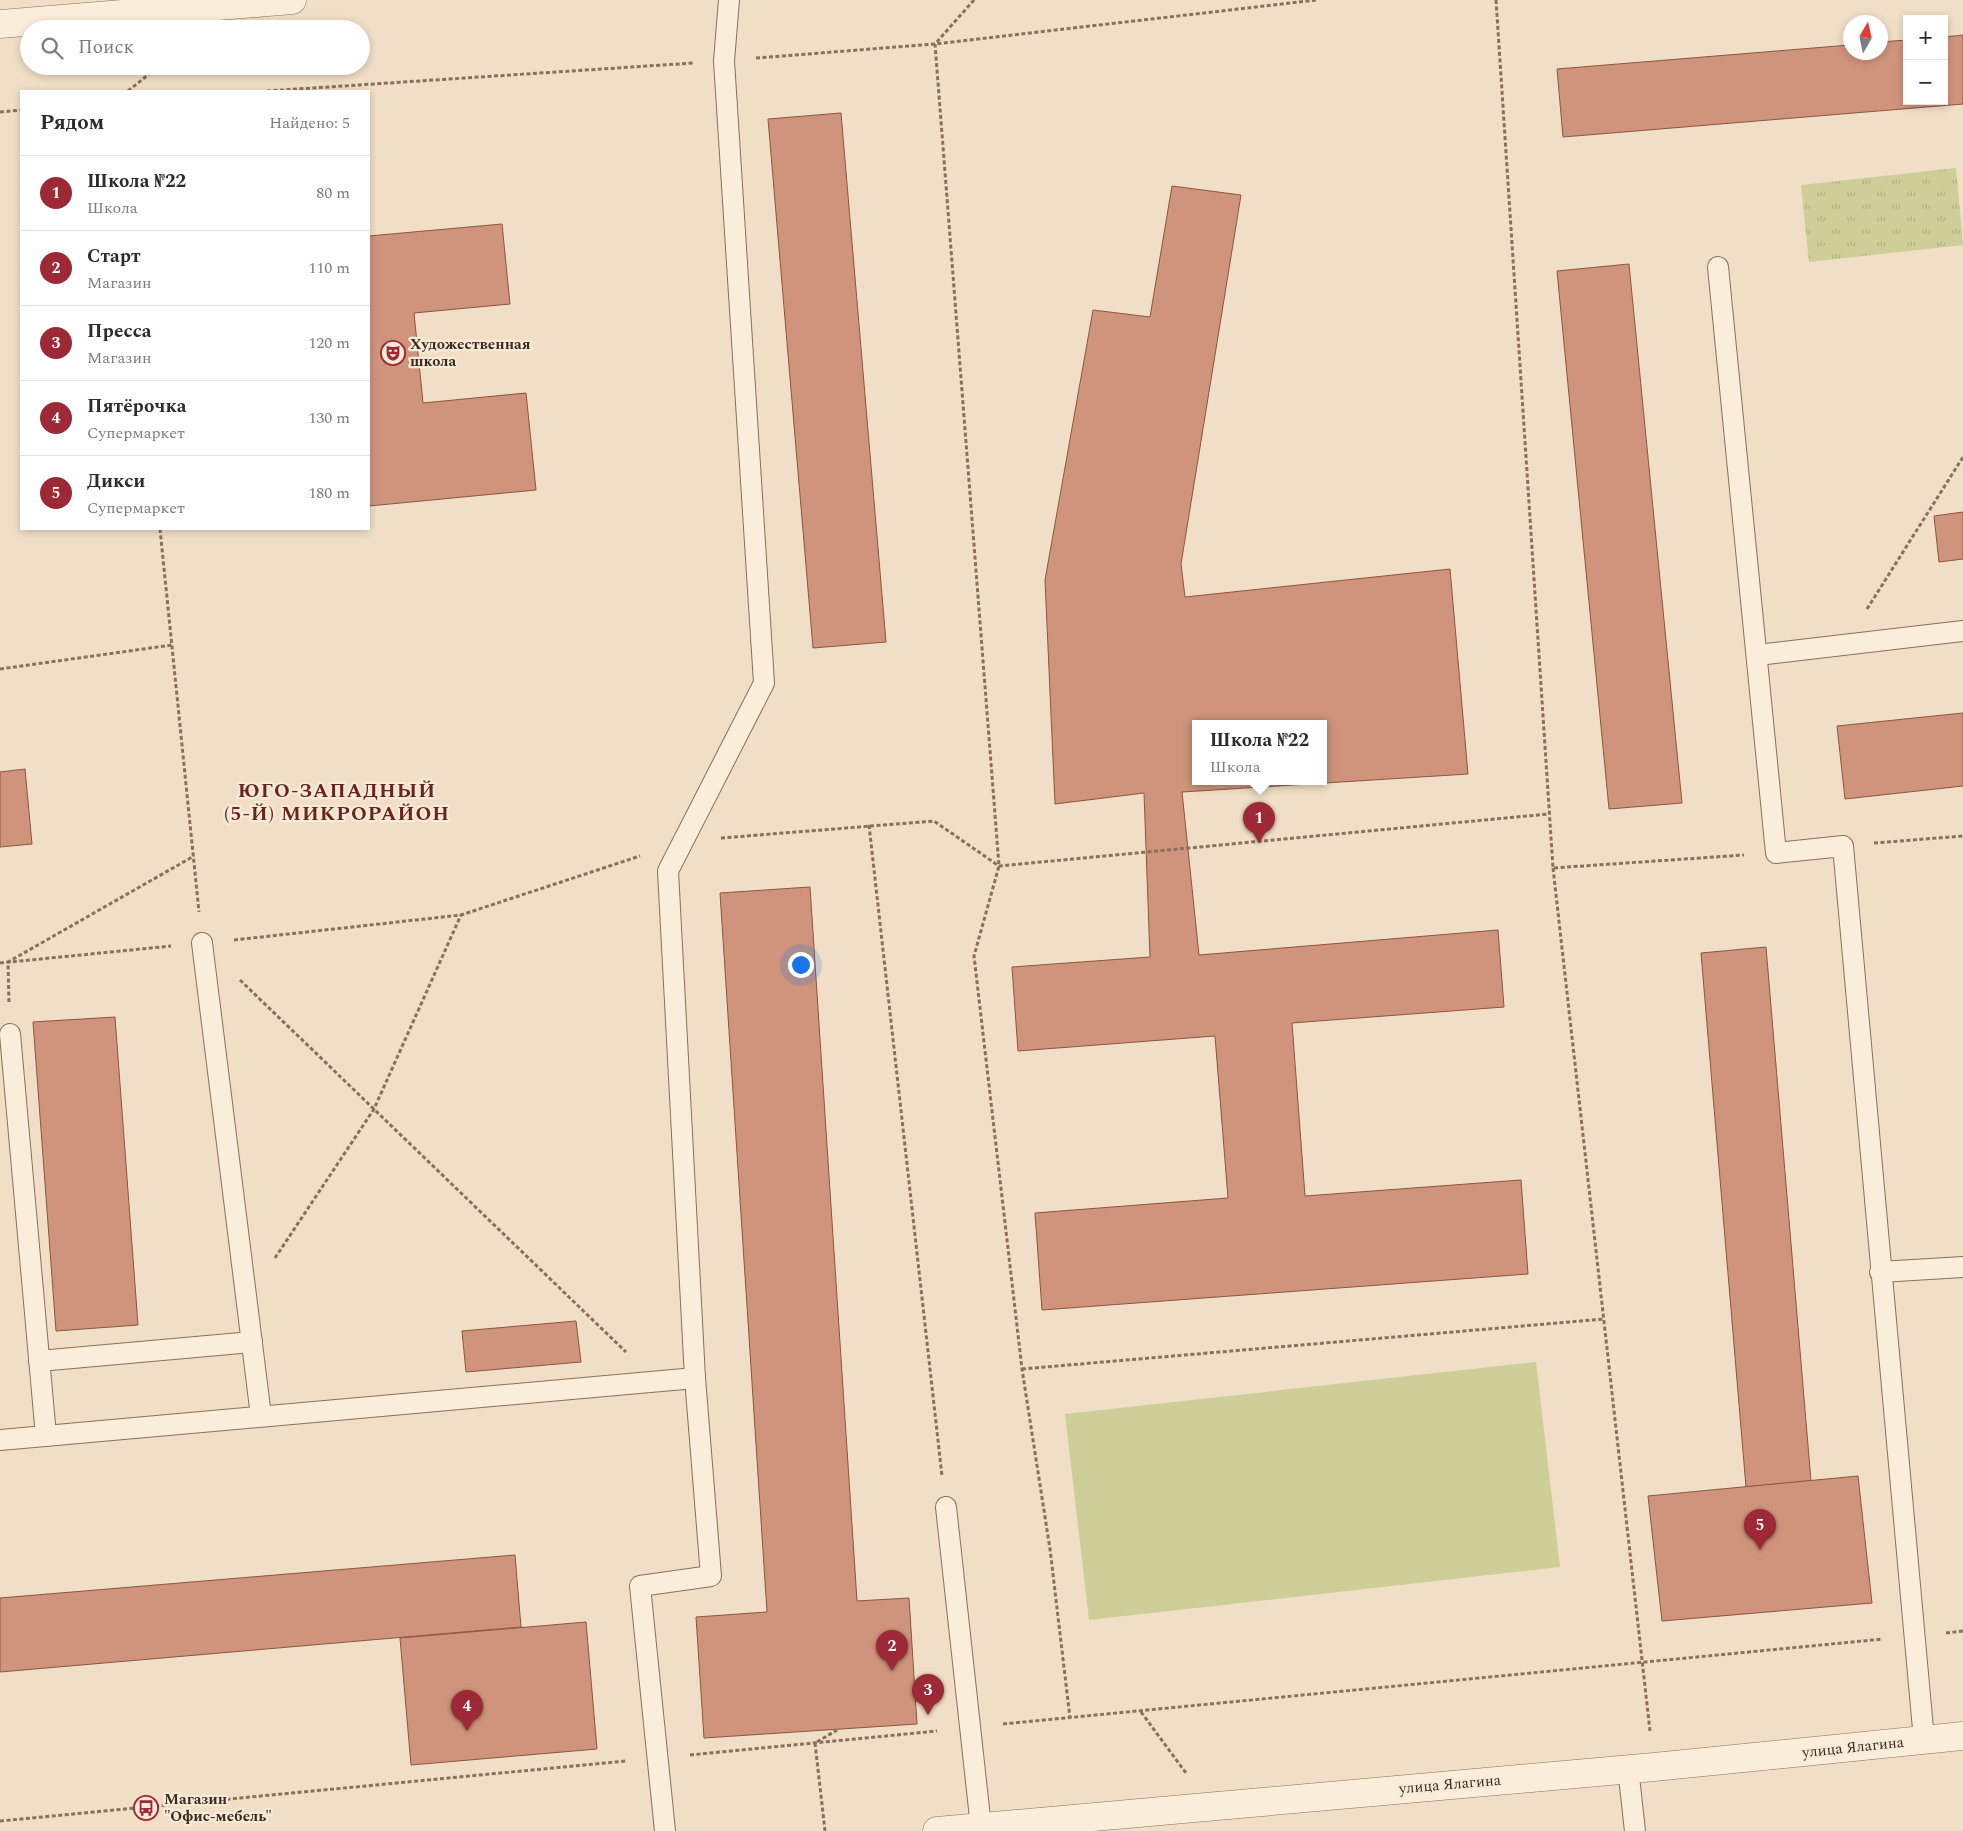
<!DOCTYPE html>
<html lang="ru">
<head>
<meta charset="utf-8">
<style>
	:root { --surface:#fff; --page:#f7f7f7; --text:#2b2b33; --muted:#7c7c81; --line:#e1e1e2; --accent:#9d2937 }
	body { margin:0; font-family:Spectral,serif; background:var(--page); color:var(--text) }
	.controls { position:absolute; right:15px; top:15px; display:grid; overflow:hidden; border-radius:0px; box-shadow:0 2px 8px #0003 }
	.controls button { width:45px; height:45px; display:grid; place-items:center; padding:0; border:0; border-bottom:1px solid var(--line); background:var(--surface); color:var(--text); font:25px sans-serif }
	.compass { position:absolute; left:1843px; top:15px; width:45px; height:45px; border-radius:50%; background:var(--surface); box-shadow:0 2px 8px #0003; rotate:9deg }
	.you { position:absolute; left:800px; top:964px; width:18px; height:18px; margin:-12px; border:4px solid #fff; border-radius:50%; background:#1a73e8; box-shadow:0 0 0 8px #1a73e833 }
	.badge { display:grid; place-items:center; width:32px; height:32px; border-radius:50%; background:var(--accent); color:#fff; font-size:16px; font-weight:700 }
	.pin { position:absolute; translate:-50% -41px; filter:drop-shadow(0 1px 2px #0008) }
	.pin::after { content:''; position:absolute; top:26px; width:18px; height:15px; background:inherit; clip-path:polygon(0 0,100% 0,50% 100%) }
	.popup { position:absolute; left:1192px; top:720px; width:135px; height:65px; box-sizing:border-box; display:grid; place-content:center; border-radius:0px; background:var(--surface); filter:drop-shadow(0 1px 4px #0005); font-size:16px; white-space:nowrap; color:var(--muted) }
	.popup b { font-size:19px; color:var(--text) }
	.popup::after { content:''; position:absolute; left:50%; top:100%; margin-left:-10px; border:10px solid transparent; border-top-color:var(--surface) }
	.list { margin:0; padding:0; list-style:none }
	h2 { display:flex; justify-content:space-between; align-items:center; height:65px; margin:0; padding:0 20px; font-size:21px }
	h2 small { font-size:16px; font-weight:400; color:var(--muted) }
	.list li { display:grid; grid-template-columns:32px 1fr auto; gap:15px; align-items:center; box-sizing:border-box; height:75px; padding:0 20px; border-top:1px solid var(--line) }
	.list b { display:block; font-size:19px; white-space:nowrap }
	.list p { margin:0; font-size:16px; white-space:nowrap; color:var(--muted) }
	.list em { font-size:16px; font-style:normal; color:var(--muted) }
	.icon { flex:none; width:28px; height:28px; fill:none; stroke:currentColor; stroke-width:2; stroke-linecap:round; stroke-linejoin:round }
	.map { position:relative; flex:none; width:1963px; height:1831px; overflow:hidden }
	.search { position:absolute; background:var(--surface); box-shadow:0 2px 8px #0003; left:20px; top:20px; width:350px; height:55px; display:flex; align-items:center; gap:12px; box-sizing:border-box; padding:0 18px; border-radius:28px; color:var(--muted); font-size:19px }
	.panel { position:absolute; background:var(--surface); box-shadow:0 2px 8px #0003; left:20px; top:90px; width:350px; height:440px; border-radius:0px }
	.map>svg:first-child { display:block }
	.grass { fill:url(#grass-tufts) }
	.garden { fill:#cece99 }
	.building { fill:#cf947b; stroke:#8c5540; fill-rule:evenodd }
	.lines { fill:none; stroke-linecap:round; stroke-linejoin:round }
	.service-casing { stroke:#8c6f5b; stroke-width:22 }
	.minor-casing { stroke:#8c6f5b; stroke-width:29 }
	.tertiary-casing { stroke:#8c6f5b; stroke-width:29 }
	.path { stroke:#8c6f5b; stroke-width:3; stroke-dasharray:4 2.5; stroke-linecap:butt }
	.service { stroke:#faedda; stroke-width:20 }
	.minor { stroke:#faedda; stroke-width:28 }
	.tertiary { stroke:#faedda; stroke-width:28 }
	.labels { text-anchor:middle; stroke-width:4.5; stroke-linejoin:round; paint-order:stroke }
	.poi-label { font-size:15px; font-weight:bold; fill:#3c2a1f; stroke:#f7ead6; text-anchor:start }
	.street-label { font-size:15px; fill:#3c2a1f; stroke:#f7ead6 }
	.district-label { font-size:20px; font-weight:bold; letter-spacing:1px; fill:#6a241d; stroke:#f7ead6 }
</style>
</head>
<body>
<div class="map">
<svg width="1963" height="1831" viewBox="0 0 1963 1831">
	<defs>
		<pattern id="grass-tufts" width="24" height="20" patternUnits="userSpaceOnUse" patternTransform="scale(1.25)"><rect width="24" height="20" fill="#cece99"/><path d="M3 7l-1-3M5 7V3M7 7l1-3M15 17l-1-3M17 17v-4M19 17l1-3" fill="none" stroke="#b2b183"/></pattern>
	</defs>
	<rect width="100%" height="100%" fill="#f0dec6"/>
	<polygon class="grass" points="1956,168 1963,245 1809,262 1801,185"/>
	<polygon class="garden" points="1536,1362 1560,1567 1089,1620 1065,1414"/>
	<g class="building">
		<polygon points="1963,35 1963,104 1563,137 1557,69 1850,45 1850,52 1880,52 1880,42 1907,40 1907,101 1944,101 1944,37"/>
		<polygon points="841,113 886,642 813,648 768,119"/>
		<path d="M1172,186L1241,195L1181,564L1185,597L1450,569L1468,774L1182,792L1199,955L1498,930L1504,1007L1292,1023L1305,1196L1521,1180L1528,1274L1042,1310L1035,1213L1228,1198L1215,1036L1018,1051L1012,967L1150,957L1144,793L1055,804L1045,580L1093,310L1150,317ZM1195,724H1323V782H1195Z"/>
		<polygon points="502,224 510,304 414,313 423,403 526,393 536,490 369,506 369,236"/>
		<polygon points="1629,264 1682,803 1609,809 1557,271"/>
		<polygon points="1963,512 1963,559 1939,562 1934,516"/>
		<polygon points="1963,713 1963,786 1845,799 1837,726"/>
		<polygon points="25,769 32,844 0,847 0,772"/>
		<polygon points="810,887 857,1601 909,1598 917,1724 704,1738 696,1617 767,1612 720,893"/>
		<polygon points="1766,947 1811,1481 1746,1487 1701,953"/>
		<polygon points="115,1017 138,1325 56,1331 33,1022"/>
		<polygon points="576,1321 581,1362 466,1372 462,1331"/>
		<polygon points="1858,1476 1872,1603 1662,1621 1648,1496"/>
		<polygon points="515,1555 521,1627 0,1672 0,1598"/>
		<polygon points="586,1622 597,1749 411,1765 400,1638"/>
	</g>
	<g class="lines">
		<defs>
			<g id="service">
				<polyline points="1718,267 1776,853 1843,846 1924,1740"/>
				<polyline points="1758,655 1963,631"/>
				<polyline points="202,943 261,1416"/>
				<polyline points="10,1034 46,1436"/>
				<polyline points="1880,1272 1963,1267"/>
				<polyline points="39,1361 252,1342"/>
				<polyline points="0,1440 695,1378 668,871 764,683 724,61 729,0"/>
				<polyline points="946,1507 981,1827"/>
				<polyline points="1628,1768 1635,1831"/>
				<polyline points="665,1831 640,1586 711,1576 695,1378"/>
			</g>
			<polyline id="minor" points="0,24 292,0"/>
			<polyline id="tertiary" points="937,1831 1654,1767 1963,1736"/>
		</defs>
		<use href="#service" class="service-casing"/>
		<use href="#minor" class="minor-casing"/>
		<use href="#tertiary" class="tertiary-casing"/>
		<g class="path">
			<polyline points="974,0 935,44 999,866 974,956 1022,1369 1050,1549 1070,1718"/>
			<polyline points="1496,0 1553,868 1744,855"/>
			<polyline points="756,58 935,44 1316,0"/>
			<polyline points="128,91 159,66"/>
			<polyline points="267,91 693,63"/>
			<polyline points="0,112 21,110"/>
			<polyline points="160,529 199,912"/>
			<polyline points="1867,609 1963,457"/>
			<polyline points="0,669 172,645"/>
			<polyline points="869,825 942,1476"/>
			<polyline points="721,838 934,821 999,866 1548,814"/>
			<polyline points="1874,843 1963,836"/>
			<polyline points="1553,868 1650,1731"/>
			<polyline points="234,940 461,915 640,856"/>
			<polyline points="0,963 171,946"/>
			<polyline points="240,980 626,1352"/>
			<polyline points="9,1002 8,962 194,856"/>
			<polyline points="275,1258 374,1109 461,915"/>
			<polyline points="1022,1369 1604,1319"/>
			<polyline points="1946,1633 1963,1631"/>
			<polyline points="1141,1712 1186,1773"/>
			<polyline points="1003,1724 1883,1639"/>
			<polyline points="690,1755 937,1731"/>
			<polyline points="0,1821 626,1761"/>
			<polyline points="825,1831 815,1743 837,1730"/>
		</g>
		<use href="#service" class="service"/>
		<use href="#minor" class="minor"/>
		<use href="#tertiary" class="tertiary"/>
	</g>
	<defs>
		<symbol id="theatre-ring" viewBox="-11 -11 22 22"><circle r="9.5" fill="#f7ead6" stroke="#9d2937" stroke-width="1.5"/><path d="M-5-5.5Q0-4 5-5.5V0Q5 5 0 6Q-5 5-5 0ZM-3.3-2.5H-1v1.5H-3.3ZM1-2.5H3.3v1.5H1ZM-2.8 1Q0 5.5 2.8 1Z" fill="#9d2937"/></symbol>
		<symbol id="bus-ring" viewBox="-11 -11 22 22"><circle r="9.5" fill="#f7ead6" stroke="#9d2937" stroke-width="1.5"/><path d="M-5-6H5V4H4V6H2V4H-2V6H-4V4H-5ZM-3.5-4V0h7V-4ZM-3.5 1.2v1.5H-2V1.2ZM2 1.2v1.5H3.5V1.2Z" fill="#9d2937"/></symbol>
	</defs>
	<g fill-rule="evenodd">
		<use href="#theatre-ring" x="379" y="339" width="28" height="28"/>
		<use href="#bus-ring" x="132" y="1794" width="28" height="28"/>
	</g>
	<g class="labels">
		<g class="poi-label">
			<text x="410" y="349">Художественная<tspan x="410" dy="17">школа</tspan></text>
			<text x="164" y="1804">Магазин<tspan x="164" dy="17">"Офис-мебель"</tspan></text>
		</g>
		<g class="street-label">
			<text transform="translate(1853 1747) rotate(-6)" y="5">улица Ялагина</text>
			<text transform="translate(1450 1784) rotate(-5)" y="5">улица Ялагина</text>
		</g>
		<g class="district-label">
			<text x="337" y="797">ЮГО-ЗАПАДНЫЙ<tspan x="337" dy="23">(5-Й) МИКРОРАЙОН</tspan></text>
		</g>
	</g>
</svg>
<div class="controls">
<button>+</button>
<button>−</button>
</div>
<svg class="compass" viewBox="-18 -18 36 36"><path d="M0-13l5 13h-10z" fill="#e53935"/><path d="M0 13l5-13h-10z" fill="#7c7c81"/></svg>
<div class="you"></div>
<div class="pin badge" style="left:1259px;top:843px">1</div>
<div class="popup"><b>Школа №22</b>Школа</div>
<div class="pin badge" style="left:892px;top:1671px">2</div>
<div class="pin badge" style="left:928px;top:1715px">3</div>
<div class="pin badge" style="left:467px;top:1731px">4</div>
<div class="pin badge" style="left:1760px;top:1550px">5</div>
<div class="search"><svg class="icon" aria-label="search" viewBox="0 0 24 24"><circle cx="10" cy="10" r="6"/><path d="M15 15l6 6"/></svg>Поиск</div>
<section class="panel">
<h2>Рядом<small>Найдено: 5</small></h2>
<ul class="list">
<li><span class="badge">1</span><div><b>Школа №22</b><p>Школа</p></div><em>80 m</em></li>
<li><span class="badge">2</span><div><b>Старт</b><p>Магазин</p></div><em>110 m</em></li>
<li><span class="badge">3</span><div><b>Пресса</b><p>Магазин</p></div><em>120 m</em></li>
<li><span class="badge">4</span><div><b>Пятёрочка</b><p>Супермаркет</p></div><em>130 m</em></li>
<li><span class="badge">5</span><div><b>Дикси</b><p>Супермаркет</p></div><em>180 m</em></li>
</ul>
</section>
</div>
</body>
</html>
